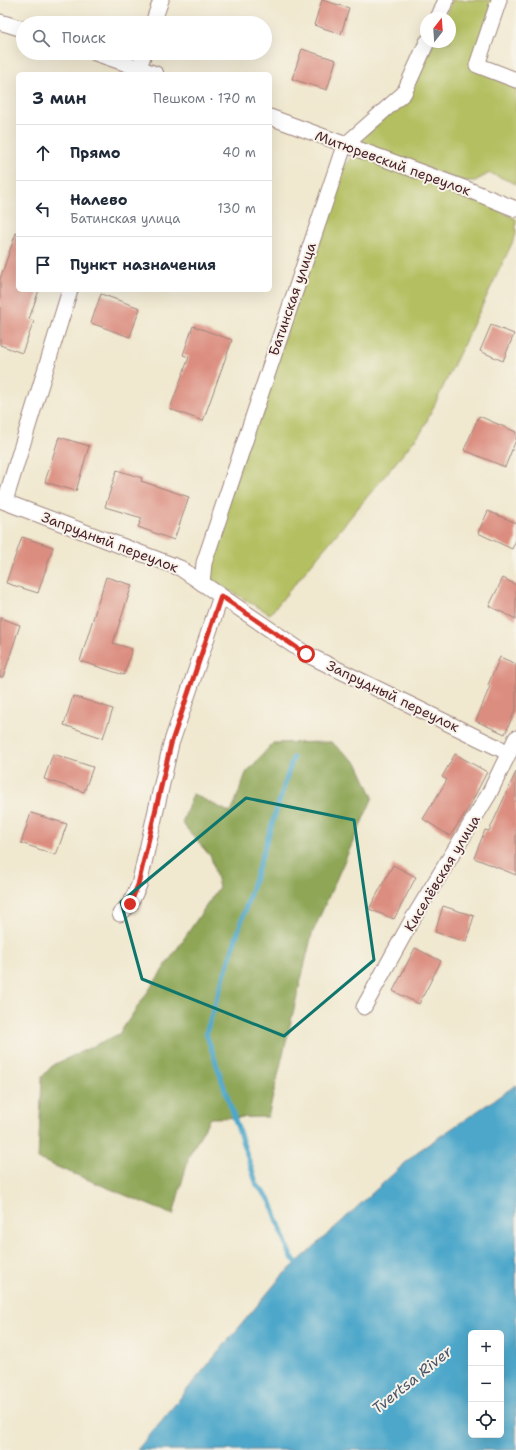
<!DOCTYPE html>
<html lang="ru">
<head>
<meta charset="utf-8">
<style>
	:root { --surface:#fff; --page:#f2f2f3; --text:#1f2937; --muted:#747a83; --line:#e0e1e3 }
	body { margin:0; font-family:"Shantell Sans",sans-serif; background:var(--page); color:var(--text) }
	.controls { position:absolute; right:12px; bottom:12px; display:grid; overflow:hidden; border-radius:6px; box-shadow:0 4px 16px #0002 }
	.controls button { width:36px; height:36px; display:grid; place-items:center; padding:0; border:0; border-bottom:1px solid var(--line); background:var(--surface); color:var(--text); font:20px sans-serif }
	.compass { position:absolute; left:420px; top:12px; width:36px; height:36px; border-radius:50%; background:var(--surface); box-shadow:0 4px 16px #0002; rotate:17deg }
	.stop { position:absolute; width:12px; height:12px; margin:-9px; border:3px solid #d93025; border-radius:50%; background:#fff }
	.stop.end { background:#d93025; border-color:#fff; box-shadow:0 1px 4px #0008 }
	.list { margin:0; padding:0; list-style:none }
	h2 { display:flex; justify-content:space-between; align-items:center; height:52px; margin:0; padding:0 16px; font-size:17px }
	h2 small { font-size:13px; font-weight:400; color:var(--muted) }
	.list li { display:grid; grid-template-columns:26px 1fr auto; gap:12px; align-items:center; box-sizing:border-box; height:56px; padding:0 16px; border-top:1px solid var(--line) }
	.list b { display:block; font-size:15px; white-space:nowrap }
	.list p { margin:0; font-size:13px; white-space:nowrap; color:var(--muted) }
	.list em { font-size:13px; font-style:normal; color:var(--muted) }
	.icon { flex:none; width:22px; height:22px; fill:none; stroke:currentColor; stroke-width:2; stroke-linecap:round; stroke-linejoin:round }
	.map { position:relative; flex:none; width:516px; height:1450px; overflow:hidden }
	.search { position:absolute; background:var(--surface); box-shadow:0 4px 16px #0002; left:16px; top:16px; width:256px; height:44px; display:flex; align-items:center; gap:10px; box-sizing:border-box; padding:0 14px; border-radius:22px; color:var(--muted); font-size:15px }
	.panel { position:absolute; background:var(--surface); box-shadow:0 4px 16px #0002; left:16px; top:72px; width:256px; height:220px; border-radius:6px }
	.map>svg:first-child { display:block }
	.green { fill:#b3bf61; stroke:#7e6f46 }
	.forest { fill:#8ea657; stroke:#6c6241 }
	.water { fill:#4da7ca; stroke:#4c637a; fill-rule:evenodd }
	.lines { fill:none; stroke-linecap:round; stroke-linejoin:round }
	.stream { stroke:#4da7ca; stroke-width:5 }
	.building { fill:#db8d7f }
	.street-casing { stroke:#9d847d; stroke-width:17 }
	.street { stroke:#fff; stroke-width:15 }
	.route { stroke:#d93025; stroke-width:5 }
	.marked { fill:none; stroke:#0f766e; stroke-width:3; stroke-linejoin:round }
	.labels { text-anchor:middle; stroke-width:4; stroke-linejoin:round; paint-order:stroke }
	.street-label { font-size:14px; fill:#4a1f2b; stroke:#f7f3e8 }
	.water-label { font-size:15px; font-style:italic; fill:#4b556b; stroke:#f7f3e8 }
</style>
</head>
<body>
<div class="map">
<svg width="516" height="1450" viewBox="0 0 516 1450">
	<rect width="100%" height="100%" fill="#f7f3e8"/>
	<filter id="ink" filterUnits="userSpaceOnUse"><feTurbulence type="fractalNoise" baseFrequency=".025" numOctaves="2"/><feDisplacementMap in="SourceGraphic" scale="8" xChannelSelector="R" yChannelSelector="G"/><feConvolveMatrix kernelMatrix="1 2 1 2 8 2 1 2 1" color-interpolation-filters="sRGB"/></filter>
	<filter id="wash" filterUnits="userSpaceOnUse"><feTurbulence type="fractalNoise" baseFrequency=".012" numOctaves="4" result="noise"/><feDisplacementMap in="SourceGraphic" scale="16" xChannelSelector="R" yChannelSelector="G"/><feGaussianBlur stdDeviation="0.9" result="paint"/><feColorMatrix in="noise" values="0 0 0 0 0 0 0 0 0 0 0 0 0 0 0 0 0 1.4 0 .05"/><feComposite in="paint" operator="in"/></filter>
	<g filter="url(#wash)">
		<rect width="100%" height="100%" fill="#f0e8cf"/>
		<g class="green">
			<polygon points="452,0 494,0 471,66 516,84 516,184 490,173 475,181 462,181 358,142 408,96 433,42 450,42 450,18 444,18"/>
			<polygon points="355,153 472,196 516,219 516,235 422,431 270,614 208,578 207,563 343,167"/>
		</g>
		<polygon class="forest" points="331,742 358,764 373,797 312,934 268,1117 210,1118 189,1156 173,1215 38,1159 42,1077 53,1065 119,1034 219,887 211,857 182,823 193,794 231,813 246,773 273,743"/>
		<path class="water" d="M516,1085V1450H137L280,1278L417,1152ZM471,1333H501V1435H471Z"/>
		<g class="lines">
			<polyline class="stream" points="293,758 206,1033 257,1185 270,1200 291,1257 301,1266"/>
		</g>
		<g id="blocks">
			<g class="building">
				<polygon points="322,0 349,8 341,34 314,25"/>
				<polygon points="302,49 336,60 327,90 292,79"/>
				<polygon points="16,233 18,234 18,290 39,290 29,319 34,321 22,353 0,345 0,279"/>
				<polygon points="101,294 140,308 130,337 91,323"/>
				<polygon points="491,325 514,334 503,361 480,351"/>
				<polygon points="193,326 232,340 203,421 170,409 189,357 183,355"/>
				<polygon points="479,416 516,432 516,440 505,467 464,450"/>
				<polygon points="59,437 89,446 76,491 45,482"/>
				<polygon points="117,470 142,478 141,481 189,497 174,540 138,527 142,518 105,507"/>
				<polygon points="488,511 516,523 516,540 512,549 478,533"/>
				<polygon points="22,537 53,547 38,593 6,583"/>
				<polygon points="106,577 132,585 113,643 132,649 124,675 80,661"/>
				<polygon points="503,578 516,585 516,619 489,606"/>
				<polygon points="0,618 20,625 3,677 0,677"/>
				<polygon points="500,657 516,664 516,708 505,734 476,721 490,686 488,685"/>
				<polygon points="73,696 113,709 103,738 64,725"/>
				<polygon points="53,754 93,767 84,792 44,779"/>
				<polygon points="455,754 487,772 468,809 450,836 423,819 447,780 442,777"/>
				<polygon points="516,772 516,875 474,858 485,830 489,831"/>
				<polygon points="31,813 67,824 56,855 21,843"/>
				<polygon points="393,865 416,877 394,919 369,909"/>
				<polygon points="443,906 474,916 466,942 435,932"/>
				<polygon points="415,948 441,961 419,1004 393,991"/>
			</g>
		</g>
	</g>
	<g filter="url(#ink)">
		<use href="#blocks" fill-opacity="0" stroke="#9d847d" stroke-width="1"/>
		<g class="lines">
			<defs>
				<g id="street">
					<polyline points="499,0 477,65 516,80"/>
					<polyline points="438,18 446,0"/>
					<polyline points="0,22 23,29"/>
					<polyline points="153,23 161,0"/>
					<polyline points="95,53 156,74"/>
					<polyline points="137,74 144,53"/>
					<polyline points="270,117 464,188 516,209"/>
					<polyline points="0,500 180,568 306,654 509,753"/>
					<polyline points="5,501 70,290"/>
					<polyline points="202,583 204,563 344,146 404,93 427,42"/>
					<polyline points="120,914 130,904 139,885 171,744 221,596"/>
					<polyline points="364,1007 412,920 489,794 516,738"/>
				</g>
			</defs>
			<use href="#street" class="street-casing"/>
			<use href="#street" class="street"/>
		</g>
	</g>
	<g class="lines" filter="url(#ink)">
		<polyline class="route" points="130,904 138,885 171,744 221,596 306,654"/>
	</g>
	<path class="marked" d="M246,798L354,820L374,960L284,1036L142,979L121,902Z"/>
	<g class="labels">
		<g class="street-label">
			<text transform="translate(393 163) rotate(20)" y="5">Митюревский переулок</text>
			<text transform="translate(292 299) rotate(-71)" y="5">Батинская улица</text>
			<text transform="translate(110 542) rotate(21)" y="5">Запрудный переулок</text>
			<text transform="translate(393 696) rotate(26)" y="5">Запрудный переулок</text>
			<text transform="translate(442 873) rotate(-59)" y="5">Киселёвская улица</text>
		</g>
		<g class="water-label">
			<text transform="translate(412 1380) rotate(-39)" y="5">Tvertsa River</text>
		</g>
	</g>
</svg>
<div class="controls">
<button>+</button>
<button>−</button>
<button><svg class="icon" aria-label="locate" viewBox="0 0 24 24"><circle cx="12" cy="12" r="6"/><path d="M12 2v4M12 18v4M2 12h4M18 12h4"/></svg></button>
</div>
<svg class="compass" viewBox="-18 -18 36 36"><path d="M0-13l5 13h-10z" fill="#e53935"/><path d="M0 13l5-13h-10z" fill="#747a83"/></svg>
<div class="stop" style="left:306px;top:654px"></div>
<div class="stop end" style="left:130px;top:904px"></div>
<div class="search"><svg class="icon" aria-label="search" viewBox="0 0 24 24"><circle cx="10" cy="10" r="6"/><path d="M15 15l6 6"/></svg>Поиск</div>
<section class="panel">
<h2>3 мин<small>Пешком · 170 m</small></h2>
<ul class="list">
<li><svg class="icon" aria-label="ahead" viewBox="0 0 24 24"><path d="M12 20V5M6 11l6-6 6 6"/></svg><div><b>Прямо</b></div><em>40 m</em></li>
<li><svg class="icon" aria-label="left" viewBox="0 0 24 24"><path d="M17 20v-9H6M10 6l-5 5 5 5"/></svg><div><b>Налево</b><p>Батинская улица</p></div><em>130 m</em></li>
<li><svg class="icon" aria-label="arrive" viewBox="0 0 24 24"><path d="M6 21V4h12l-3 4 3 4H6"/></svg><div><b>Пункт назначения</b></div></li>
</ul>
</section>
</div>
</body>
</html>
